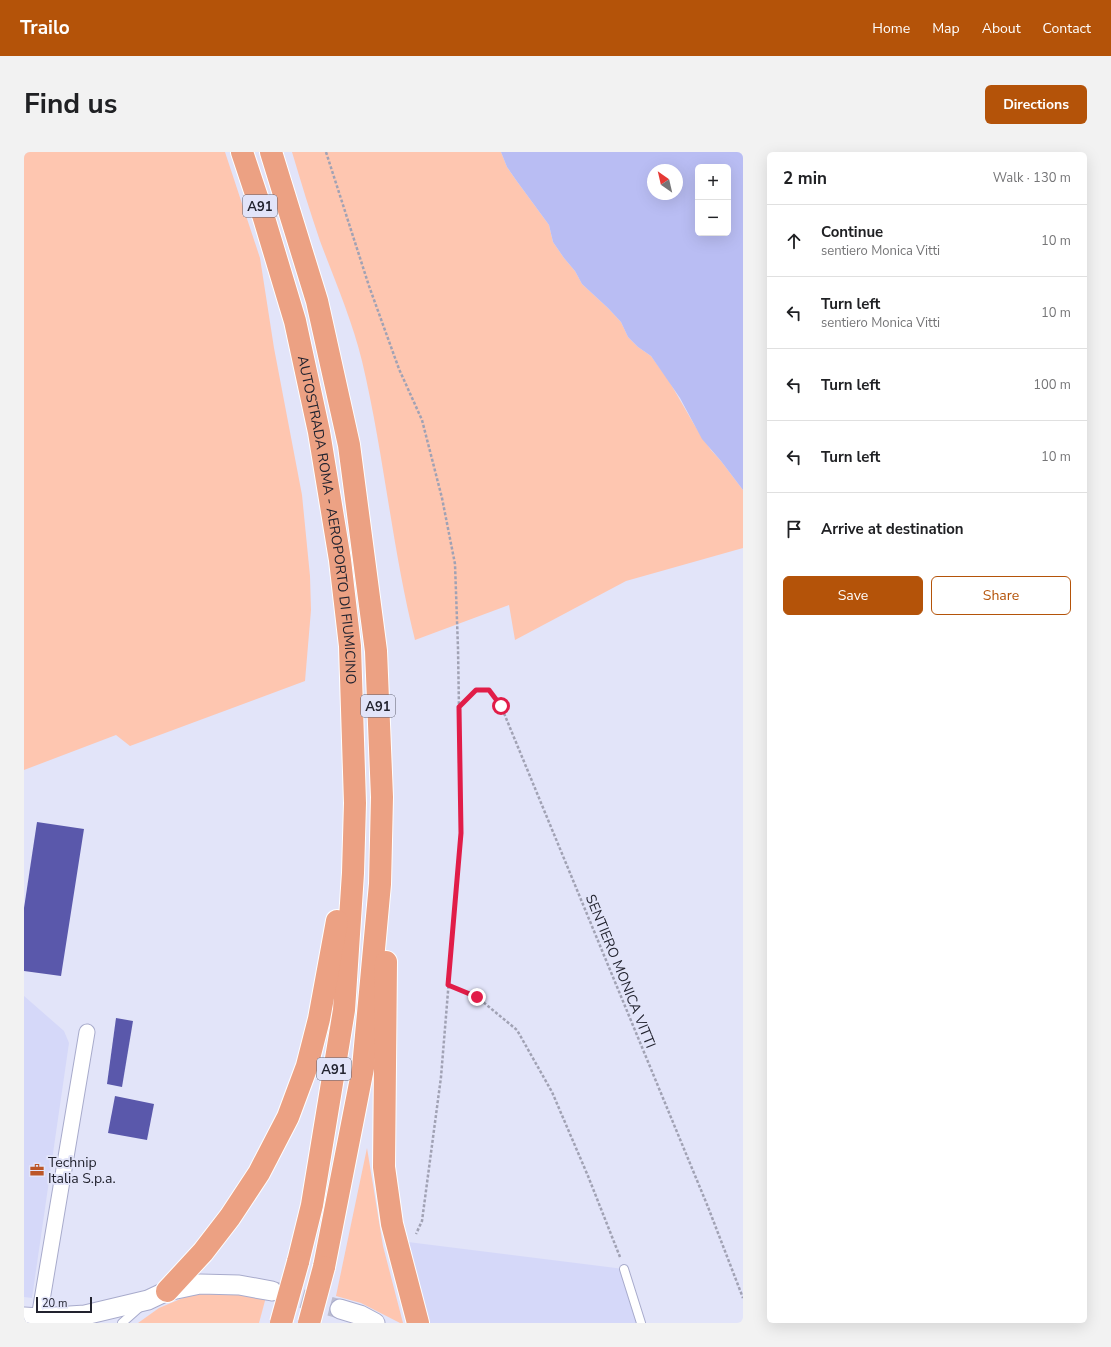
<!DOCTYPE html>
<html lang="en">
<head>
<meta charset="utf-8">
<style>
	:root { --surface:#fff; --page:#f2f2f2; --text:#202124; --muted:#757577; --line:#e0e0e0; --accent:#b45309 }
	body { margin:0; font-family:"Nunito Sans",sans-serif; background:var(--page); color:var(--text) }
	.controls { position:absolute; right:12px; top:12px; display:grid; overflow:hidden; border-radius:6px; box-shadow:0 4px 16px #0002 }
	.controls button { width:36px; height:36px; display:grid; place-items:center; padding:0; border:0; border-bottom:1px solid var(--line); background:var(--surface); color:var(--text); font:20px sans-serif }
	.compass { position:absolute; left:623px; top:12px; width:36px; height:36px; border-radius:50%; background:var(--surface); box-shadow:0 4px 16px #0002; rotate:326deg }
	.scale { position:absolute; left:12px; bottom:10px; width:56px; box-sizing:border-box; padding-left:4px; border:2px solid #22232f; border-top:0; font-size:11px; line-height:14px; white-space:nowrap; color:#22232f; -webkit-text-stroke:3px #e2e4f9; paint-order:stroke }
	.stop { position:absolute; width:12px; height:12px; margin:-9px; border:3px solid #e11d48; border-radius:50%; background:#fff }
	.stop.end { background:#e11d48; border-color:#fff; box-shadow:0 1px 4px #0008 }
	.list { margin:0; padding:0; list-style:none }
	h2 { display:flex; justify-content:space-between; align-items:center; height:52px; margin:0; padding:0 16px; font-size:17px }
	h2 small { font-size:13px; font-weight:400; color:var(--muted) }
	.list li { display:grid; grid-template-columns:26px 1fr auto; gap:12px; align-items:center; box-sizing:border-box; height:72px; padding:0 16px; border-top:1px solid var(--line) }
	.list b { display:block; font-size:15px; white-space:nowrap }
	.list p { margin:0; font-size:13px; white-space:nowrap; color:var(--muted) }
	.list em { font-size:13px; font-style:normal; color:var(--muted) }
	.actions { display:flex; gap:8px; padding:12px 16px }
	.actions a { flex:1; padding:9px 0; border:1px solid var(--accent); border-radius:6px; text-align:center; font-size:14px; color:var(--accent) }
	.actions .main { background:var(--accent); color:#fff }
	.icon { flex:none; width:22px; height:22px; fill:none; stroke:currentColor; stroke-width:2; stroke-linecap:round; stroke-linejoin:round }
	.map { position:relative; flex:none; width:719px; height:1171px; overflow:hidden; border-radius:6px }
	header { display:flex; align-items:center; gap:24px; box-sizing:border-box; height:56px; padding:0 20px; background:var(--accent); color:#fff }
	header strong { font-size:19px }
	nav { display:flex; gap:22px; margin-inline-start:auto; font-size:14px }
	.intro { display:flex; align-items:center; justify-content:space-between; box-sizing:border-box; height:96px; padding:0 24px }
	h1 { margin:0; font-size:28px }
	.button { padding:10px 18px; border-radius:6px; background:var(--accent); color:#fff; font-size:14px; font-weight:700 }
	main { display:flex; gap:24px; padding:0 24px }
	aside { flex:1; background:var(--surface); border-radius:6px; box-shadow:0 4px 16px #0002 }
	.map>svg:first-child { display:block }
	.built { fill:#d5d8f9 }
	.green { fill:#fec6b0 }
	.water { fill:#b9bdf3; fill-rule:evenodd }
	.building { fill:#5a58ab }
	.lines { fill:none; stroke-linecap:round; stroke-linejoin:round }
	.tertiary-tunnel { stroke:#bcbdd1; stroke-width:19; stroke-dasharray:19 10; stroke-linecap:butt }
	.service-casing { stroke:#a8abcc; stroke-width:10 }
	.minor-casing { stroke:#a8abcc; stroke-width:17 }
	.tertiary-casing { stroke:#a8abcc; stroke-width:21 }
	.motorway-casing { stroke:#fff; stroke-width:24 }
	.path { stroke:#a1a2b4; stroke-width:2.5; stroke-dasharray:3 2; stroke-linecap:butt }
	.service { stroke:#fff; stroke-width:8 }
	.minor { stroke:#fff; stroke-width:15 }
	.tertiary { stroke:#fff; stroke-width:19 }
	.motorway { stroke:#eca183; stroke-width:22 }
	.motorway-bridge-casing { stroke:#fff; stroke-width:24; stroke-linecap:butt }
	.motorway-bridge { stroke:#eca183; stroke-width:22 }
	.route { stroke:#e11d48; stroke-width:5 }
	.labels { text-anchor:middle; stroke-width:4; stroke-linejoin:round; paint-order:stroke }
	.shield { fill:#e2e4f9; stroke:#5c5d6c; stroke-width:1 }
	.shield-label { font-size:13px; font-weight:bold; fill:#22232f }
	.street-label { font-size:14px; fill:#22232f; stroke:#e2e4f9 }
	.poi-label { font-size:14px; fill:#22232f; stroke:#e2e4f9; text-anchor:start }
</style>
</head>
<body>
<header>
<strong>Trailo</strong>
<nav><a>Home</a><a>Map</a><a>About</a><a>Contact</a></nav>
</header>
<div class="intro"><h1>Find us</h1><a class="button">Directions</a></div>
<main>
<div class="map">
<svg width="719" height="1171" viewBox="0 0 719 1171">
	<rect width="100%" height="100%" fill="#e2e4f9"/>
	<g class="built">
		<polygon points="0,844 40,879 45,891 8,1146 0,1145"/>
		<polygon points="384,1090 600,1117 617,1171 404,1171"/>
	</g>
	<g class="green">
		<polygon points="0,0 201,0 236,106 250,196 278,343 286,424 287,458 281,529 106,594 92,583 0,618"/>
		<path d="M268,0H477L483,15L492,28L525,73L529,90L540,106L551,119L558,132L584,156L597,170L604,185L614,195L627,204L645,229L671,274L687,298L697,309L719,338V396L602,429L491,488L485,453L391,488C368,396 360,302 338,209C328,168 311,129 296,89C286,60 277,30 268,0Z"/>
		<polygon points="343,996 359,1094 379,1171 376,1171 337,1151 312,1144"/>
		<polygon points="196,1140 242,1145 235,1171 114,1171 135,1156 166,1143"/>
	</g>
	<path class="water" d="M477,0H719V338L697,309L678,287L656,246L627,204L614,195L604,185L597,170L584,156L558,132L551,119L540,106L529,90L525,73L492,28L483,15ZM674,15H704V81H674ZM629,18H653V42H629Z"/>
	<g class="building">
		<polygon points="13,670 60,677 37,824 0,819 0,756"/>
		<polygon points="92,866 109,869 98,935 83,932"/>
		<polygon points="91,944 130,952 123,988 84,981"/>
	</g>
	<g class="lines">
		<polyline class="tertiary-tunnel" points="250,1139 316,1157"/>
		<defs>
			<g id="service">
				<polyline points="600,1117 617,1171"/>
				<polyline points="98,1171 116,1155"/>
			</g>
			<polyline id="minor" points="15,1166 63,880"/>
			<g id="tertiary">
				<polyline points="316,1157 336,1163 351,1171"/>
				<polyline points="0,1165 15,1166 61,1163 124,1148 143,1139 176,1132 215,1133 248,1139"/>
			</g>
			<g id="motorway">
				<path id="s1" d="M218,0L240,66L271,169L295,280L316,408L326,494L331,651L329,721L320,858L288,1053L274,1110"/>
				<polyline points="247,0 293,149 325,293 352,499 358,645 356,732 339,916 300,1115"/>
				<polyline points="362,810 360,1015 368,1072 394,1171"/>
				<polyline points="143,1139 179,1100 206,1065 235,1021 264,965 283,914 295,867 313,769"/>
			</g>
		</defs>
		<use href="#service" class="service-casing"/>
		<use href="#minor" class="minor-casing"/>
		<use href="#tertiary" class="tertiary-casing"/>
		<use href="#motorway" class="motorway-casing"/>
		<g class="path">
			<polyline points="302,0 345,134 375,217 398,268 418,346 431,412 434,496 437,681 417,925 398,1069 392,1082"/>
			<polyline points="435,555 452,538 465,538 477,554 684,1055 719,1146"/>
			<polyline points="424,833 453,845 493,878 528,940 564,1024 596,1105"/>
		</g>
		<use href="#service" class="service"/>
		<use href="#minor" class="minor"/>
		<use href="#tertiary" class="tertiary"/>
		<use href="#motorway" class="motorway"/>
		<defs>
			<g id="motorway-bridge">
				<polyline points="257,1171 274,1110"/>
				<polyline points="285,1171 300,1115"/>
			</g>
		</defs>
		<use href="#motorway-bridge" class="motorway-bridge-casing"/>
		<use href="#motorway-bridge" class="motorway-bridge"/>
	</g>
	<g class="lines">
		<polyline class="route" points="453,845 424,833 437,681 435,555 452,538 465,538 477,554"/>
	</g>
	<defs>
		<symbol id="office-bare" viewBox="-9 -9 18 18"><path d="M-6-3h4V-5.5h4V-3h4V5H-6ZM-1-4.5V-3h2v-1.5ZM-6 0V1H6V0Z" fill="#bc5628" stroke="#e2e4f9" stroke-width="2.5" paint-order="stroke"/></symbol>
	</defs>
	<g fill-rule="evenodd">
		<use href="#office-bare" x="3" y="1008" width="20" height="20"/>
	</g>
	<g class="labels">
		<g class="shield">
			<rect x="219" y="43" width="34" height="22" rx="3"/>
			<rect x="337" y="543" width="34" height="22" rx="3"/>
			<rect x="293" y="906" width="34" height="22" rx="3"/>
		</g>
		<g class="shield-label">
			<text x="236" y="59">A91</text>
			<text x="354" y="559">A91</text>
			<text x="310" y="922">A91</text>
		</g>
		<g class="street-label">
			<text dy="5" stroke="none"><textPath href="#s1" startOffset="379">AUTOSTRADA ROMA - AEROPORTO DI FIUMICINO</textPath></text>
			<text transform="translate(597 819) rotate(68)" y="5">SENTIERO MONICA VITTI</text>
		</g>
		<g class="poi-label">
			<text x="24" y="1015">Technip<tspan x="24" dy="16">Italia S.p.a.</tspan></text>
		</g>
	</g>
</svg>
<div class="controls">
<button>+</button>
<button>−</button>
</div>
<svg class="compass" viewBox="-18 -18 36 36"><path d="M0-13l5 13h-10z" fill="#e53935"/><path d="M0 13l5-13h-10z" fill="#757577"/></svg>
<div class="scale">20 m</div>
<div class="stop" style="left:477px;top:554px"></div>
<div class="stop end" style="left:453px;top:845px"></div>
</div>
<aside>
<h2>2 min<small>Walk · 130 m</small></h2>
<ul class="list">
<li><svg class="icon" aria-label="ahead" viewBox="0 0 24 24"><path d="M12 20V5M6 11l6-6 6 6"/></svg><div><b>Continue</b><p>sentiero Monica Vitti</p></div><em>10 m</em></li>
<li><svg class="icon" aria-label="left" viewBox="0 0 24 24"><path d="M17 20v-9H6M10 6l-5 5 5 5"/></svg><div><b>Turn left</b><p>sentiero Monica Vitti</p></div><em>10 m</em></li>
<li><svg class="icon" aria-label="left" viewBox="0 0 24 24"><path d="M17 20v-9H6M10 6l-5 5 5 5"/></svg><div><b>Turn left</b></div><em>100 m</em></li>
<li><svg class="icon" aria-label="left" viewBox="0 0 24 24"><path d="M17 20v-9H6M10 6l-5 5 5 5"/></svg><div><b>Turn left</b></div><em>10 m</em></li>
<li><svg class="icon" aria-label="arrive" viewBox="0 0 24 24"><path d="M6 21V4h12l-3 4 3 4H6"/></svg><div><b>Arrive at destination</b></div></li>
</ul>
<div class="actions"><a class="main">Save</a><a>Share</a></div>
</aside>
</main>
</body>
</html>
